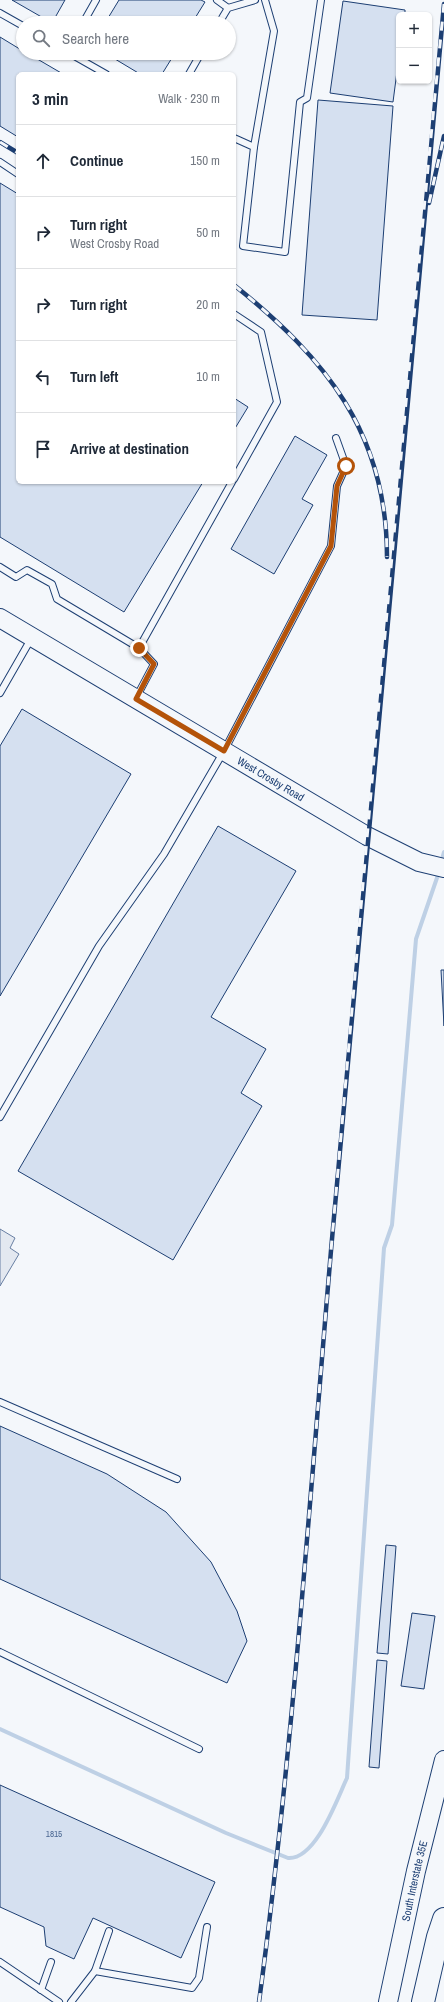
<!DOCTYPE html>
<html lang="en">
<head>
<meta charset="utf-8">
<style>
	:root { --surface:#fff; --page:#f2f2f3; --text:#1f2937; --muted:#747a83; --line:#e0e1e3 }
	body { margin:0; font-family:"Archivo Narrow",sans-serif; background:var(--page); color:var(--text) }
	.controls { position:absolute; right:12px; top:12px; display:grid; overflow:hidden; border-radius:6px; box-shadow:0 1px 3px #0004 }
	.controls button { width:36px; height:36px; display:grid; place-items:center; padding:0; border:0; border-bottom:1px solid var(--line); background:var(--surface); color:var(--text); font:20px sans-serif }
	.stop { position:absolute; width:12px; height:12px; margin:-9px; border:3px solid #b45309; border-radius:50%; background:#fff }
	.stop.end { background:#b45309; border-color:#fff; box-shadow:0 1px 4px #0008 }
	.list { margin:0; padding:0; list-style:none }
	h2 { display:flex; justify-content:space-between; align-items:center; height:52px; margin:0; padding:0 16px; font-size:17px }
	h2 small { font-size:13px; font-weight:400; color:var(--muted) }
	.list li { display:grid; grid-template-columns:26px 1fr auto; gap:12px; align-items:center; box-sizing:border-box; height:72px; padding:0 16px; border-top:1px solid var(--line) }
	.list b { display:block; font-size:15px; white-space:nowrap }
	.list p { margin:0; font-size:13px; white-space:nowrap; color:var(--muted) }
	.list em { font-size:13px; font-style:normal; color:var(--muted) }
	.icon { flex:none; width:22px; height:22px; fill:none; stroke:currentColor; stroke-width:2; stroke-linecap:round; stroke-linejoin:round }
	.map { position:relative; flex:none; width:444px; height:2002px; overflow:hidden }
	.search { position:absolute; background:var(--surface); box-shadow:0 1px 3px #0004; left:16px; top:16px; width:220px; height:44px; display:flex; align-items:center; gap:10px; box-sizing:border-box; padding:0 14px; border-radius:22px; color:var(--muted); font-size:15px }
	.panel { position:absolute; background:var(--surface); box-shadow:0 1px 3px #0004; left:16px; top:72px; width:220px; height:412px; border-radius:6px }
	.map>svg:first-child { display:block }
	.parking { fill:#e3e8f0; stroke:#687fa3 }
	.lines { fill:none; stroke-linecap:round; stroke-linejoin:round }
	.stream { stroke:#bed0e5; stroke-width:4 }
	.building { fill:#d5e0f0; stroke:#1d3f73 }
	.lane-casing { stroke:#1d3f73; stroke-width:8 }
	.secondary-casing { stroke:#1d3f73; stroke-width:20 }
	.highway-casing { stroke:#1d3f73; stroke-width:24 }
	.lane { stroke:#f4f7fb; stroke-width:6 }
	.secondary { stroke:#f4f7fb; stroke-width:18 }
	.highway { stroke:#f4f7fb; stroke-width:22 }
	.rail-casing { stroke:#1d3f73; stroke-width:4.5 }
	.rail { stroke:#f4f7fb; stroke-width:3; stroke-dasharray:9; stroke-linecap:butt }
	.route { stroke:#b45309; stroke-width:5 }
	.labels { text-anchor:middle; stroke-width:3; stroke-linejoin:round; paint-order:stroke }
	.number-label { font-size:9px; fill:#4b6792 }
	.street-label { font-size:11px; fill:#1d3f73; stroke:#f4f7fb }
</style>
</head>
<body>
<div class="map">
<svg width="444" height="2002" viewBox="0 0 444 2002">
	<rect width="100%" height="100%" fill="#f4f7fb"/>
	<polygon class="parking" points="0,1229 15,1238 10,1248 19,1254 0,1286"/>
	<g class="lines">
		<g class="stream">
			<polyline points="441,863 444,852"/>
			<path d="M0,1729L226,1833L288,1858C316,1860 337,1799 347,1778L384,1248L392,1225L416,939L439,872"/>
		</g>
	</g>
	<g class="building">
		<polygon points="12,0 65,0 52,23"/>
		<polygon points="119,0 201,0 205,2 192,23 105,23"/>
		<polygon points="343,1 405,10 405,15 399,15 399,56 393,102 330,93"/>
		<polygon points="0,37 23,51 23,53 27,53 63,74 18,74 18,137 0,126"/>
		<polygon points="105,53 175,53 162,74 140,74"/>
		<polygon points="318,100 393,106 377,320 302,315"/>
		<polygon points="0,183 18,194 18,482 203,482 124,612 0,537"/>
		<polygon points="234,398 248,407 234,430"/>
		<polygon points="295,436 327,455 302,499 313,505 274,574 231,549"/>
		<polygon points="22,709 131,774 0,996 0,746"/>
		<polygon points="218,826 296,871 211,1017 266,1049 241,1093 262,1106 173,1260 18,1171"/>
		<polygon points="441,970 444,970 444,1026"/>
		<polygon points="0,1426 107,1474 166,1512 211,1562 237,1611 247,1641 227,1683 0,1579"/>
		<polygon points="386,1545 396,1546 388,1654 377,1653"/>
		<polygon points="412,1613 435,1616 424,1689 401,1686"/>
		<polygon points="377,1660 387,1661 379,1768 369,1767"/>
		<polygon points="0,1785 215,1882 181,1958 93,1918 74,1959 46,1946 44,1927 0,1907"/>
	</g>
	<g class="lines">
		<defs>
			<g id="lane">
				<polyline points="217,0 228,8"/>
				<polyline points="0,13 23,26"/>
				<polyline points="83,23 96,0"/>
				<polyline points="219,23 228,8 255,0"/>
				<polyline points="69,53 106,74"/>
				<polyline points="189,74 201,53"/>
				<polyline points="234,138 254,147 243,246 285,252 300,102 307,98 321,0"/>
				<polyline points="254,147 274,31 265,0"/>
				<polyline points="0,162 18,174"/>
				<polyline points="234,314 261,332 277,402 234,479"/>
				<polyline points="0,567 16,577 27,570 52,584 57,599 139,648 154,664 136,698"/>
				<polyline points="139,648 232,482"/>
				<polyline points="0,693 31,639"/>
				<polyline points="0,1117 99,946 164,854 224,751 331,546 337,486 346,466 336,438"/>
				<polyline points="0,1402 177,1479"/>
				<polyline points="0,1652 199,1749"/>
				<polyline points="0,1962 59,2002"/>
				<polyline points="95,1971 192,1988 199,1978 207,1927"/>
				<polyline points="41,1990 51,1962"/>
				<polyline points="71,2002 95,1971 109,1931"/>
			</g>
			<g id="secondary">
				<path id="s1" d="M0,618L367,836L419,862L444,868"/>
				<path id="s2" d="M388,2002L416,1871L444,1760"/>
			</g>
			<polyline id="highway" points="423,2002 438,1937 444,1919"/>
		</defs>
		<use href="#lane" class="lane-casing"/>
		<use href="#secondary" class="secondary-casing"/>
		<use href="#highway" class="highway-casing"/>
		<use href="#lane" class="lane"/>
		<use href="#secondary" class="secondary"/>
		<use href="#highway" class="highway"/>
		<defs>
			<g id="rail">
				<polyline points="0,142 18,153"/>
				<polyline points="429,203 444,136"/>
				<path d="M234,285C326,359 387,433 387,557"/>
				<path d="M259,2002C293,1749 310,1494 332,1239C368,828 403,416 444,4"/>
			</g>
		</defs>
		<use href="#rail" class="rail-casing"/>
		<use href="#rail" class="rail"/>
	</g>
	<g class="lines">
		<polyline class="route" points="139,648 154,664 136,699 224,751 331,546 337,486 346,466"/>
	</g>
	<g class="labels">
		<g class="number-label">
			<text x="54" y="1837">1815</text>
		</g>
		<g class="street-label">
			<text dy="4" stroke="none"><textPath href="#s1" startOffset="315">West Crosby Road</textPath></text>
			<text dy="4" stroke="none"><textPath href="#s2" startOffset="124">South Interstate 35E</textPath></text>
		</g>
	</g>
</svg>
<div class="controls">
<button>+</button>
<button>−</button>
</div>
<div class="stop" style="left:346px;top:466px"></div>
<div class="stop end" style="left:139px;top:648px"></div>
<div class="search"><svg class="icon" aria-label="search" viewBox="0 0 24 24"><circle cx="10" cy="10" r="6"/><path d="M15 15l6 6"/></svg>Search here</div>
<section class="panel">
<h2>3 min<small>Walk · 230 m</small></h2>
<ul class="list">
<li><svg class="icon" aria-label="ahead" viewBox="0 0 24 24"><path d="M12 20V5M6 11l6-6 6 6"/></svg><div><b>Continue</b></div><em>150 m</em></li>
<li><svg class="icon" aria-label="right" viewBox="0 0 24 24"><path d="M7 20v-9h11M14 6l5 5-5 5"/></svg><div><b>Turn right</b><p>West Crosby Road</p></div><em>50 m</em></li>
<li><svg class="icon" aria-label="right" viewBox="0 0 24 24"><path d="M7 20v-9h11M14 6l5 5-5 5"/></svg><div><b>Turn right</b></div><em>20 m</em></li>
<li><svg class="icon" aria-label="left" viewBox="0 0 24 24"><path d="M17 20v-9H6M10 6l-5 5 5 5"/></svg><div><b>Turn left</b></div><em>10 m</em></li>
<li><svg class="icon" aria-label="arrive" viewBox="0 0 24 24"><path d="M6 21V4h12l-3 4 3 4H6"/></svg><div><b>Arrive at destination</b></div></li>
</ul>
</section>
</div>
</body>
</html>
